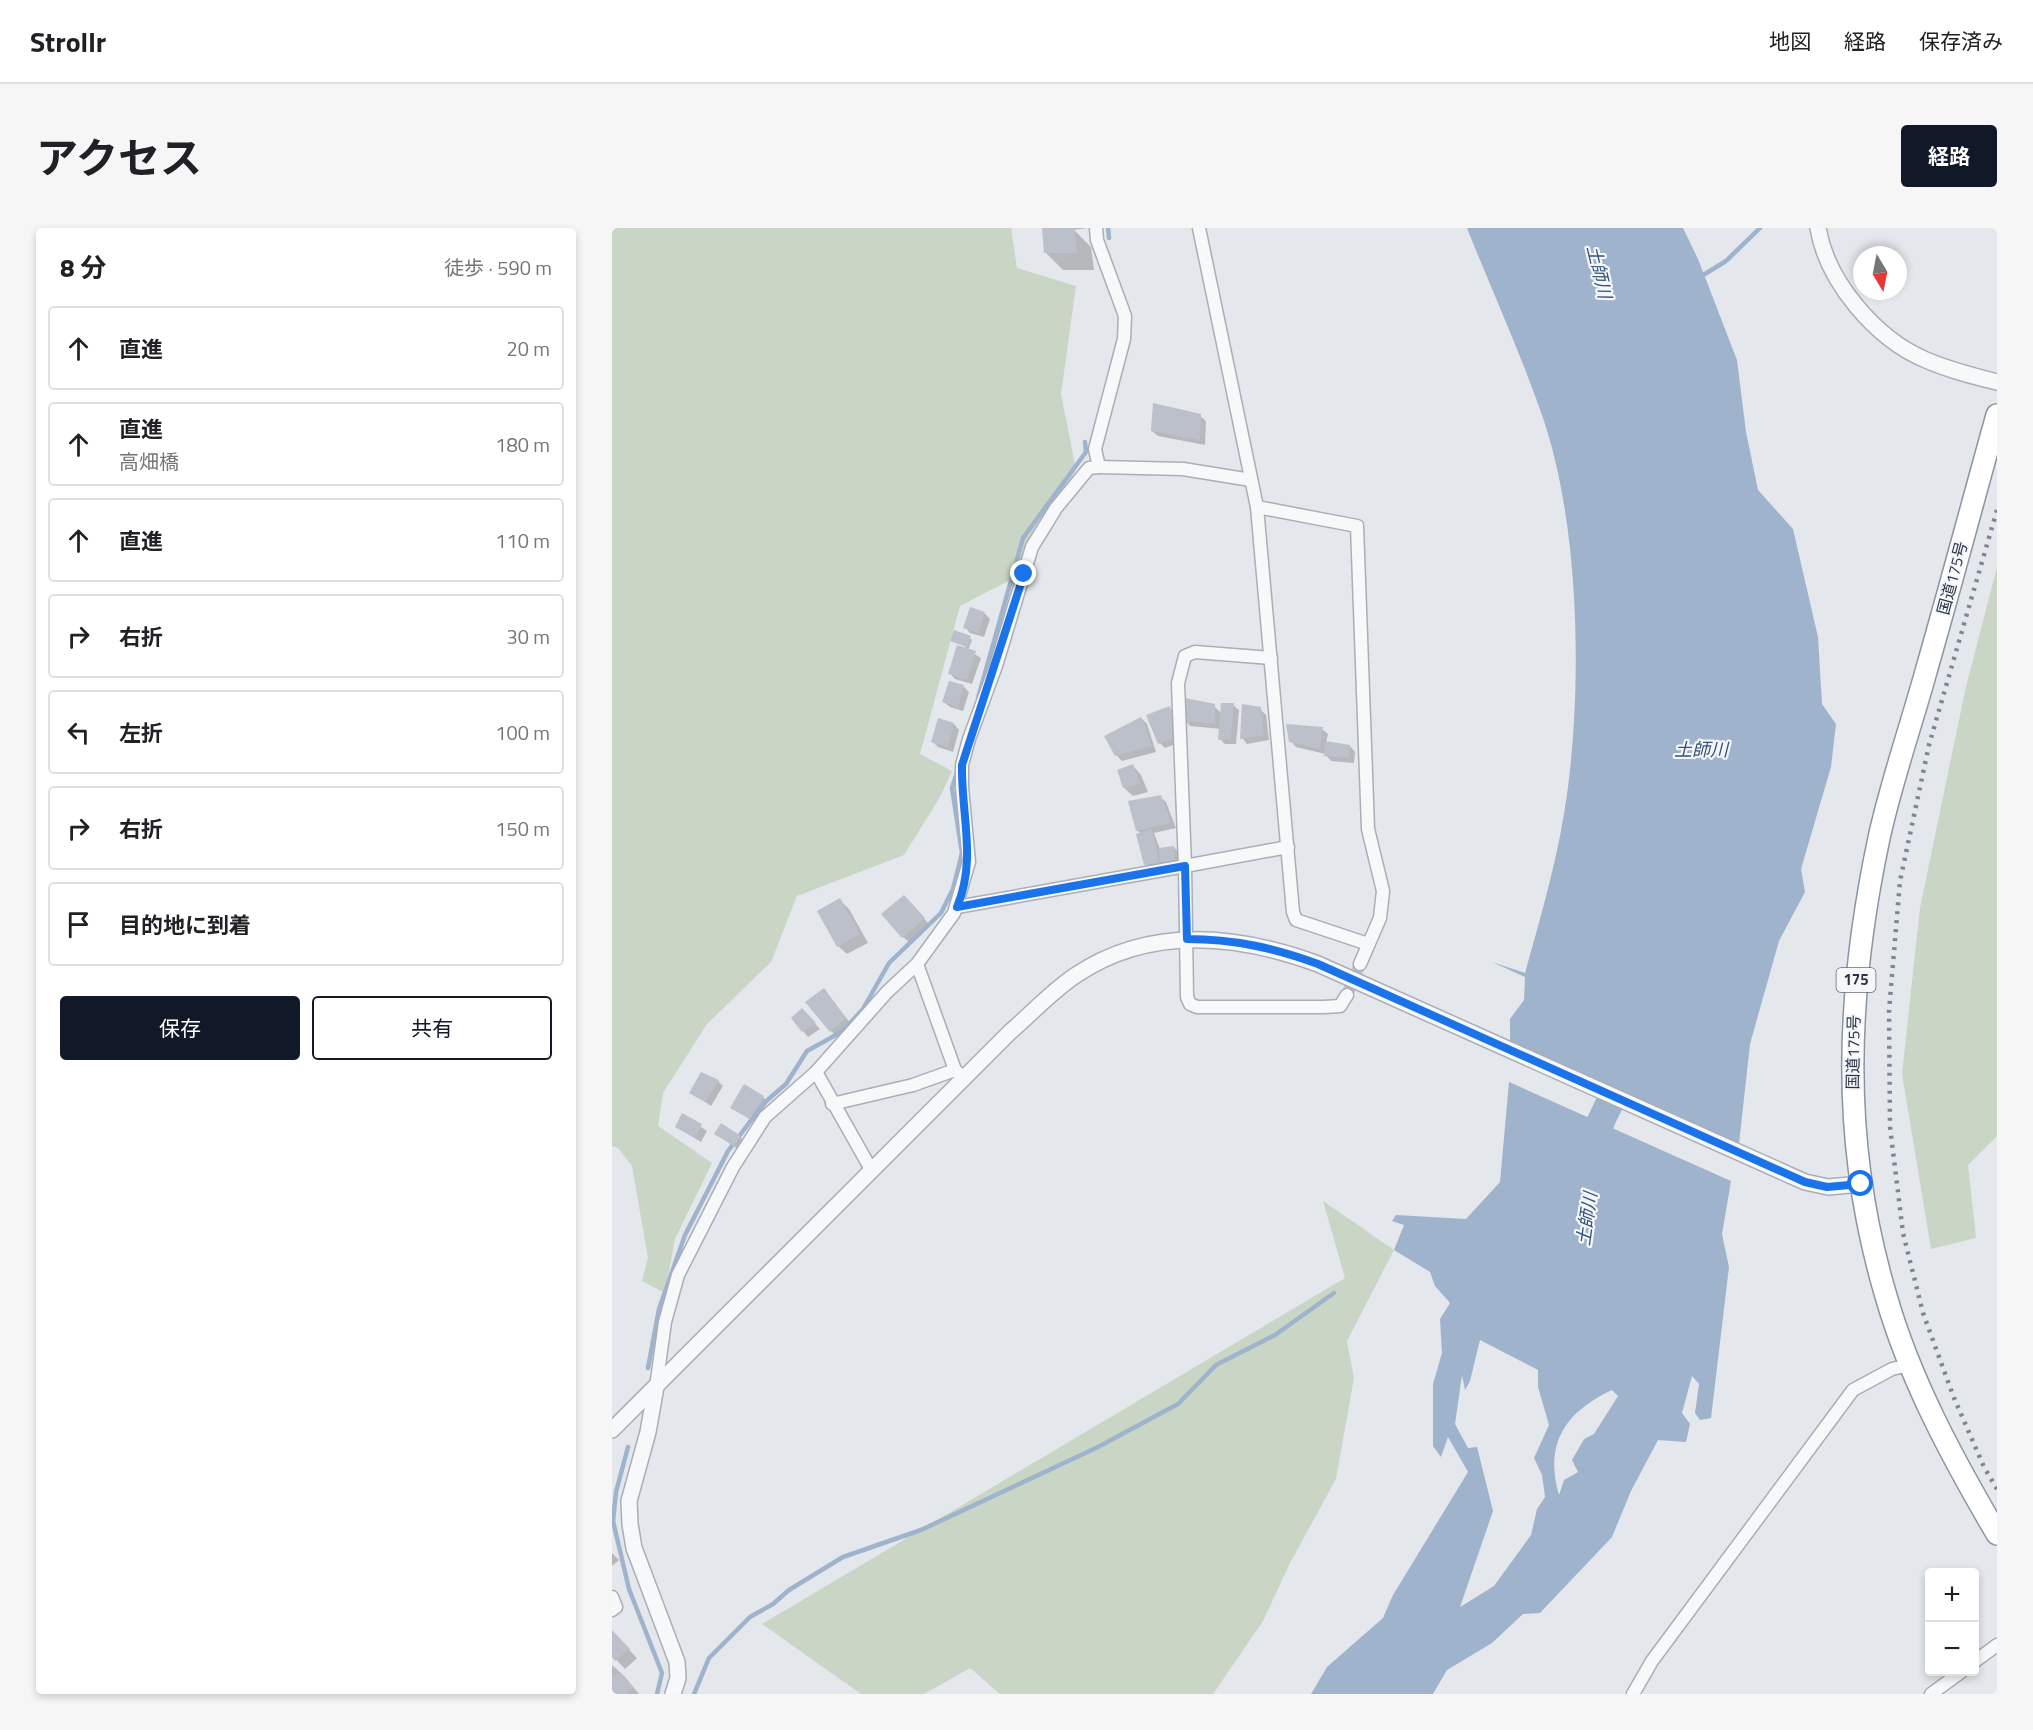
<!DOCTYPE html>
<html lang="ja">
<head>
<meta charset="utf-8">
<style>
	:root { --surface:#fff; --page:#f6f6f6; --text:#202124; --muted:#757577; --line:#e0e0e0; --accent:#111827 }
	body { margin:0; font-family:"Titillium Web","Noto Sans JP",sans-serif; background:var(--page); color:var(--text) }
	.controls { position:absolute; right:18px; bottom:18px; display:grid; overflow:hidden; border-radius:6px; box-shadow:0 3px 9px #0003 }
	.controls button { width:54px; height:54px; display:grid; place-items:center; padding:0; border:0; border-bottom:2px solid var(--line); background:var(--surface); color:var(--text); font:30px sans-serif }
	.compass { position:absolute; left:1241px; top:18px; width:54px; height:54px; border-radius:50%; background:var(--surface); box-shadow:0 3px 9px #0003; rotate:170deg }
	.stop { position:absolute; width:18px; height:18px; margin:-14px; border:4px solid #1a73e8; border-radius:50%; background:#fff }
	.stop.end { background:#1a73e8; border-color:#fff; box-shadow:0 2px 6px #0008 }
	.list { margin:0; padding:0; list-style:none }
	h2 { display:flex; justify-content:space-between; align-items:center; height:78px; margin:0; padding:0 24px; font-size:26px }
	h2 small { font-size:20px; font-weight:400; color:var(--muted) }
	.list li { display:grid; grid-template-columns:39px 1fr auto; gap:18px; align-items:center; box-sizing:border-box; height:84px; margin:0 12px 12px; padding:0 12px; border:2px solid var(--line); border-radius:6px }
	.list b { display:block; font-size:22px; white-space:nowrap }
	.list p { margin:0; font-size:20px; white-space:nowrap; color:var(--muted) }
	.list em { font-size:20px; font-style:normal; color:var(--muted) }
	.actions { display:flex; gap:12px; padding:18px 24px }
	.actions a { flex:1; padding:14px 0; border:2px solid var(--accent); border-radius:6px; text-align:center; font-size:21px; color:var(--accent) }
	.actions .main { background:var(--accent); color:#fff }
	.icon { flex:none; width:33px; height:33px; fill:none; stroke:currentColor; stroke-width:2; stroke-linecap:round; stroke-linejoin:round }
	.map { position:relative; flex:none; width:1385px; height:1466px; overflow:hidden; border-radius:6px }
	header { display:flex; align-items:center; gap:36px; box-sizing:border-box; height:84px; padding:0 30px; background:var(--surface); border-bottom:2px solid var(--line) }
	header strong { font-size:28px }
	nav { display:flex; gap:33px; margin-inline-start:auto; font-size:21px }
	.intro { display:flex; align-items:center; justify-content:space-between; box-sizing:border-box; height:144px; padding:0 36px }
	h1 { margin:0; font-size:42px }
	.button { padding:15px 27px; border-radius:6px; background:var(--accent); color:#fff; font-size:21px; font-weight:700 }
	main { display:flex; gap:36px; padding:0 36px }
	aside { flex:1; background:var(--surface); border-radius:6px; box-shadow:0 3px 9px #0003 }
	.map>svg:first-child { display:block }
	.green { fill:#c9d6c5 }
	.water { fill:#9fb4cc; fill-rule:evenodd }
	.shadow { fill:#0003 }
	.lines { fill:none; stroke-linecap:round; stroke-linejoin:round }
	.stream { stroke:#9fb4cc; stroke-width:4.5 }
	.river { stroke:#9fb4cc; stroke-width:28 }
	.building { fill:#bbc0ca }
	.minor-tunnel { stroke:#bfc3cb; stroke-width:12; stroke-dasharray:12 6; stroke-linecap:butt }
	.minor-casing { stroke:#a9aeb7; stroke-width:15 }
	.tertiary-casing { stroke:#a9aeb7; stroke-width:18 }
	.trunk-casing { stroke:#8b94a3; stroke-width:24 }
	.minor { stroke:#f7f8fa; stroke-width:12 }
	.tertiary { stroke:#f7f8fa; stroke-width:15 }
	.trunk { stroke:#fff; stroke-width:21 }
	.rail { stroke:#7d8696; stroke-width:4.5; stroke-dasharray:3 6; stroke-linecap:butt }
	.route { stroke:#1a73e8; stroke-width:8 }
	.labels { text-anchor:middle; stroke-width:4.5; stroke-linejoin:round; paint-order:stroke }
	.shield { fill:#f4f6f9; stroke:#676e7b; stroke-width:1.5 }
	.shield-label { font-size:15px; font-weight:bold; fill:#2b3445 }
	.street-label { font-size:16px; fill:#2b3445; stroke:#f4f6f9 }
	.water-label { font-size:18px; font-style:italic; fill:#34527a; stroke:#f4f6f9 }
</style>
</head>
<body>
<header>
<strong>Strollr</strong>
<nav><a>地図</a><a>経路</a><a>保存済み</a></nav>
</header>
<div class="intro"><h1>アクセス</h1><a class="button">経路</a></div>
<main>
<aside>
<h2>8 分<small>徒歩 · 590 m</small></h2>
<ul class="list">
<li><svg class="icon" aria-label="ahead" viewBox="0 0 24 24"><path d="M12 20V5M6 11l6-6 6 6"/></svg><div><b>直進</b></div><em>20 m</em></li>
<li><svg class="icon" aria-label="ahead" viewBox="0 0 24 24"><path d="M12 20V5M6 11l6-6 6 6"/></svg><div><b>直進</b><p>高畑橋</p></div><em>180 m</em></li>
<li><svg class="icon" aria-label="ahead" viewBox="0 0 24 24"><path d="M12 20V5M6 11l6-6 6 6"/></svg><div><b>直進</b></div><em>110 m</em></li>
<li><svg class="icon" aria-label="right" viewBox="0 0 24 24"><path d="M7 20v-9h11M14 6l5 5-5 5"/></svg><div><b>右折</b></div><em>30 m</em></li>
<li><svg class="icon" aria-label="left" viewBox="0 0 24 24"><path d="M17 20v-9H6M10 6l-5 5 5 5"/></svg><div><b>左折</b></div><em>100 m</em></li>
<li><svg class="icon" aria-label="right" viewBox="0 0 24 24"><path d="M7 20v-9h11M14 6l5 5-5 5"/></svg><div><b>右折</b></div><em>150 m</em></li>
<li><svg class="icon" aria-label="arrive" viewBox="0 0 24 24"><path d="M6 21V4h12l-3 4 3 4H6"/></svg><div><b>目的地に到着</b></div></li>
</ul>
<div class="actions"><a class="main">保存</a><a>共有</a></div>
</aside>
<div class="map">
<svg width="1385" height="1466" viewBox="0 0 1385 1466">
	<rect width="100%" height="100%" fill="#e4e7ec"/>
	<g class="green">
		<polygon points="0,0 399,0 405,40 464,58 449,166 464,242 410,346 348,378 308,526 340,543 328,569 292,627 185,668 159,734 95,796 51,865 46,898 100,935 63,1011 53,1065 30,1053 36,1030 20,938 6,920 0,918"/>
		<polygon points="1385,339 1385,908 1356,937 1364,1010 1319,1021 1290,846 1308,680 1353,463"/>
		<polygon points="711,973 782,1022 735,1113 742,1150 724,1251 678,1335 651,1393 601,1466 388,1466 358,1440 312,1466 249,1466 150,1396 733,1050"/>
	</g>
	<g class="water">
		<path d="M855,0H1071L1086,31L1125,132L1134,204L1146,262L1181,301L1206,409L1210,476L1224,496L1219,539L1189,641L1193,664L1167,713L1138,816L1127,916L898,817V791L912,772L913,749L880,734L913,745C930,684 948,623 956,559C970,449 967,296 931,190C909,126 880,63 855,0Z"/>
		<path d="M897,854L1119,953L1110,1006L1117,1039L1099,1190L1088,1192L1083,1185L1087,1156L1080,1148L1070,1185L1078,1196L1074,1214L1046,1212L1019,1263L1000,1309L928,1385L911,1386L880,1415L835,1442L821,1466H699L715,1439L771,1390L781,1367L856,1244L836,1209L829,1229L821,1218V1156L830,1125L828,1091L838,1075L823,1058L818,1044L782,1022L792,997L780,993L784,987L854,991L888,954ZM868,1112L926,1142V1159L937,1197L922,1230L930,1247L933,1269L925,1281L919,1307L882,1358L848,1379L881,1283L865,1219L856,1220L843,1196L850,1147L853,1162L858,1153ZM1000,1162L1006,1168L982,1206L972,1211L960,1232L966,1244L952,1252L947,1267C932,1216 953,1184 1000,1162Z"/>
	</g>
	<g class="shadow">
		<polygon points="442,0 475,0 462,2 479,19 482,42 451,42 433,24"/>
		<polygon points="588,188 594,193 593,217 546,208 540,203"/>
		<polygon points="359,381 373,386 378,391 372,409 358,405 353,399"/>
		<polygon points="358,410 360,412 356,422 369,430 360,456 343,451 338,445 354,419 340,412"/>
		<polygon points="338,455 352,459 357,464 351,483 338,479 332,474"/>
		<polygon points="621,477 627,482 624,516 613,516 608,511 609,501 578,498 573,492 602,478 610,486"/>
		<polygon points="557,480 563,485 573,513 553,520 548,515"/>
		<polygon points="648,481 654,487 657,512 635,516 630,510"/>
		<polygon points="529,490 535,496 544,524 510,533 504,527"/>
		<polygon points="327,492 342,496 347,502 341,524 326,519 321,514"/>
		<polygon points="710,501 716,506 714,515 738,518 743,524 742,535 719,533 713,526 684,519 679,513"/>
		<polygon points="521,538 529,547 536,564 521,568 512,560"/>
		<polygon points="548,569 554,574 564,600 542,605 548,621 562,619 567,625 568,638 555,639 550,634 552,640 539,641 534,636 529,606 525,602"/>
		<polygon points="228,672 237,681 256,715 235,726 226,718"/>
		<polygon points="297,674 317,696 297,714 291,709"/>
		<polygon points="217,768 239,796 224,808 219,803"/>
		<polygon points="190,782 208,801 196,809 191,803"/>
		<polygon points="106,853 111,858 99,878 79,864"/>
		<polygon points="151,869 156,874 143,895 120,879"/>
		<polygon points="71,887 95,903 89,914 64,899"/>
		<polygon points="104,905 128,909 134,914 128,923"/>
		<polygon points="0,1325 7,1332 0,1338"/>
		<polygon points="0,1404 25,1430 13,1441 0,1427"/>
		<polygon points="0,1437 13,1449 27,1466 0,1466"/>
	</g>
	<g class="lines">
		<g class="stream">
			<polyline points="496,0 497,10"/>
			<polyline points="1088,49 1114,33 1148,0"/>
			<polyline points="366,470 411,310 474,224 473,214"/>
			<polyline points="36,1140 47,1081 73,1007 116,923 152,875 174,856 195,823 231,803 251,781 277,735 329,685 341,661 350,625 340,560 346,541"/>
			<polyline points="16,1219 4,1264 1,1293 17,1361 50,1445 45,1466"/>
			<polyline points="82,1466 97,1430 138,1389 161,1376 177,1362 231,1329 309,1302 486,1219 566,1176 604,1137 663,1107 722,1065"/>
		</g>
		<polyline class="river" points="984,934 988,895 1015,839"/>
	</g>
	<g class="building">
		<polygon points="430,0 462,0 465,25 432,25"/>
		<polygon points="541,175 589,186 588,212 539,203"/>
		<polygon points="358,379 373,384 367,405 351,400"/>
		<polygon points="342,402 359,408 355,419 338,413"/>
		<polygon points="345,417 364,423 355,452 336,446"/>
		<polygon points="337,453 352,457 346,479 330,474"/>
		<polygon points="573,470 603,476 603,496 571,493"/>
		<polygon points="609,475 622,475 619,511 606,512"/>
		<polygon points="630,476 649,479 652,507 628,511"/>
		<polygon points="558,478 568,508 546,516 534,487"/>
		<polygon points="529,489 540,518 503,528 492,508"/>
		<polygon points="326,490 342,495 336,519 319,514"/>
		<polygon points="674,496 711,499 708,521 677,514"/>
		<polygon points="713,513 738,517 737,530 712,528"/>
		<polygon points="521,536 528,556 511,560 505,542"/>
		<polygon points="549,567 559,595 524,603 516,573"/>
		<polygon points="540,601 547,635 532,637 524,606"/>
		<polygon points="562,618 563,633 548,634 547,620"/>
		<polygon points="292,667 313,690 290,710 269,686"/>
		<polygon points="228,670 248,706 225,719 205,683"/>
		<polygon points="212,760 234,790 218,804 193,774"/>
		<polygon points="190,780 204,795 190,804 179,790"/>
		<polygon points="89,844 107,852 93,874 77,865"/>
		<polygon points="132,856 152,868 138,891 118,880"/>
		<polygon points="70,885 90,896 83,910 63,899"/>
		<polygon points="109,895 129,908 122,918 102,906"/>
		<polygon points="0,1402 18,1421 3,1433 0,1429"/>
		<polygon points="8,1444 21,1460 14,1466 0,1466 0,1450"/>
	</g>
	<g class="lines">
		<polyline class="minor-tunnel" points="735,767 748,736"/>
		<defs>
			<g id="minor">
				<polyline points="587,0 645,279 681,684 684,692 756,716"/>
				<polyline points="487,239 571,241 639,252"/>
				<polyline points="645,279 745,298 756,601 771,663 768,690 748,736"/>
				<polyline points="676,619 573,638 575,769 578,776 585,779 712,779 728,778 735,767"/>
				<polyline points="345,679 573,638 566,455 573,428 583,424 659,430"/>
				<polyline points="305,736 343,842"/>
				<polyline points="204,844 260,943"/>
				<polyline points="220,876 301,857 343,842 353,851"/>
				<polyline points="44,1159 53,1094 66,1047 121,939 153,889 204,844 275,764 305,736 342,685 357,634 350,559 350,537 357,511 384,438 420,319 444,280 477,240 487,239 483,221 512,111 513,88 485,12 484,0"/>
				<polyline points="0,1369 4,1379 0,1382"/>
				<polyline points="1362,1434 1385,1417"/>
				<polyline points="1021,1466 1040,1433 1241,1162 1280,1141 1297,1137"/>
				<polyline points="1319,1466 1349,1444"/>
			</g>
			<g id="tertiary">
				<path d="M1206,0C1215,54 1264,111 1314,132C1337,142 1361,148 1385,154"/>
				<polyline points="44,1159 36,1204 17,1273 18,1296 22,1320 65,1434 66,1450 61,1466"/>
				<path d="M0,1202L398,804C419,786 440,763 464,747C538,697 627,707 706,736L1193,954L1216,959L1249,956"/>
			</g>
			<path id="trunk" d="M1385,187C1361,273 1338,360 1313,447C1298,501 1279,555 1267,610C1234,766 1228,914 1274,1068C1298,1152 1341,1231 1385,1306"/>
		</defs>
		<use href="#minor" class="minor-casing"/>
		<use href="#tertiary" class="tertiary-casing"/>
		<use href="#trunk" class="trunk-casing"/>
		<use href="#minor" class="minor"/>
		<use href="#tertiary" class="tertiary"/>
		<use href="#trunk" class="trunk"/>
		<polyline class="rail" points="1385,282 1317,517 1288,653 1277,783 1278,899 1291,1005 1311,1085 1342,1170 1372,1239 1385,1261"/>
	</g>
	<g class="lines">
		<path class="route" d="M412,346L350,537C349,586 365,632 345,679L573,638L575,711C622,711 662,720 706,736L1193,954L1215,959L1249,956"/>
	</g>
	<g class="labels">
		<rect class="shield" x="1224.5" y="740" width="39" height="24" rx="4.5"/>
		<g class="shield-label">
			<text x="1244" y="757">175</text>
		</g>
		<g class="street-label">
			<text transform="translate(1340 350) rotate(-75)" y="6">国道175号</text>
			<text transform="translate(1241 824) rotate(-89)" y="6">国道175号</text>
		</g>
		<g class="water-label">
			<text transform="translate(987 44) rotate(77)" y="6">土師川</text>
			<text x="1089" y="528">土師川</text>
			<text transform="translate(975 991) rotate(-82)" y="6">土師川</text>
		</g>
	</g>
</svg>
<div class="controls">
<button>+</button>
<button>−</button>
</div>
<svg class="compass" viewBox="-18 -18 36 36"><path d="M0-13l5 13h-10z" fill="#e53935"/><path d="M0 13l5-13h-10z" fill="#757577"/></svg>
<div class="stop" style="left:1249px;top:956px"></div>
<div class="stop end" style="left:412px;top:346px"></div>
</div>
</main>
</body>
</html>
